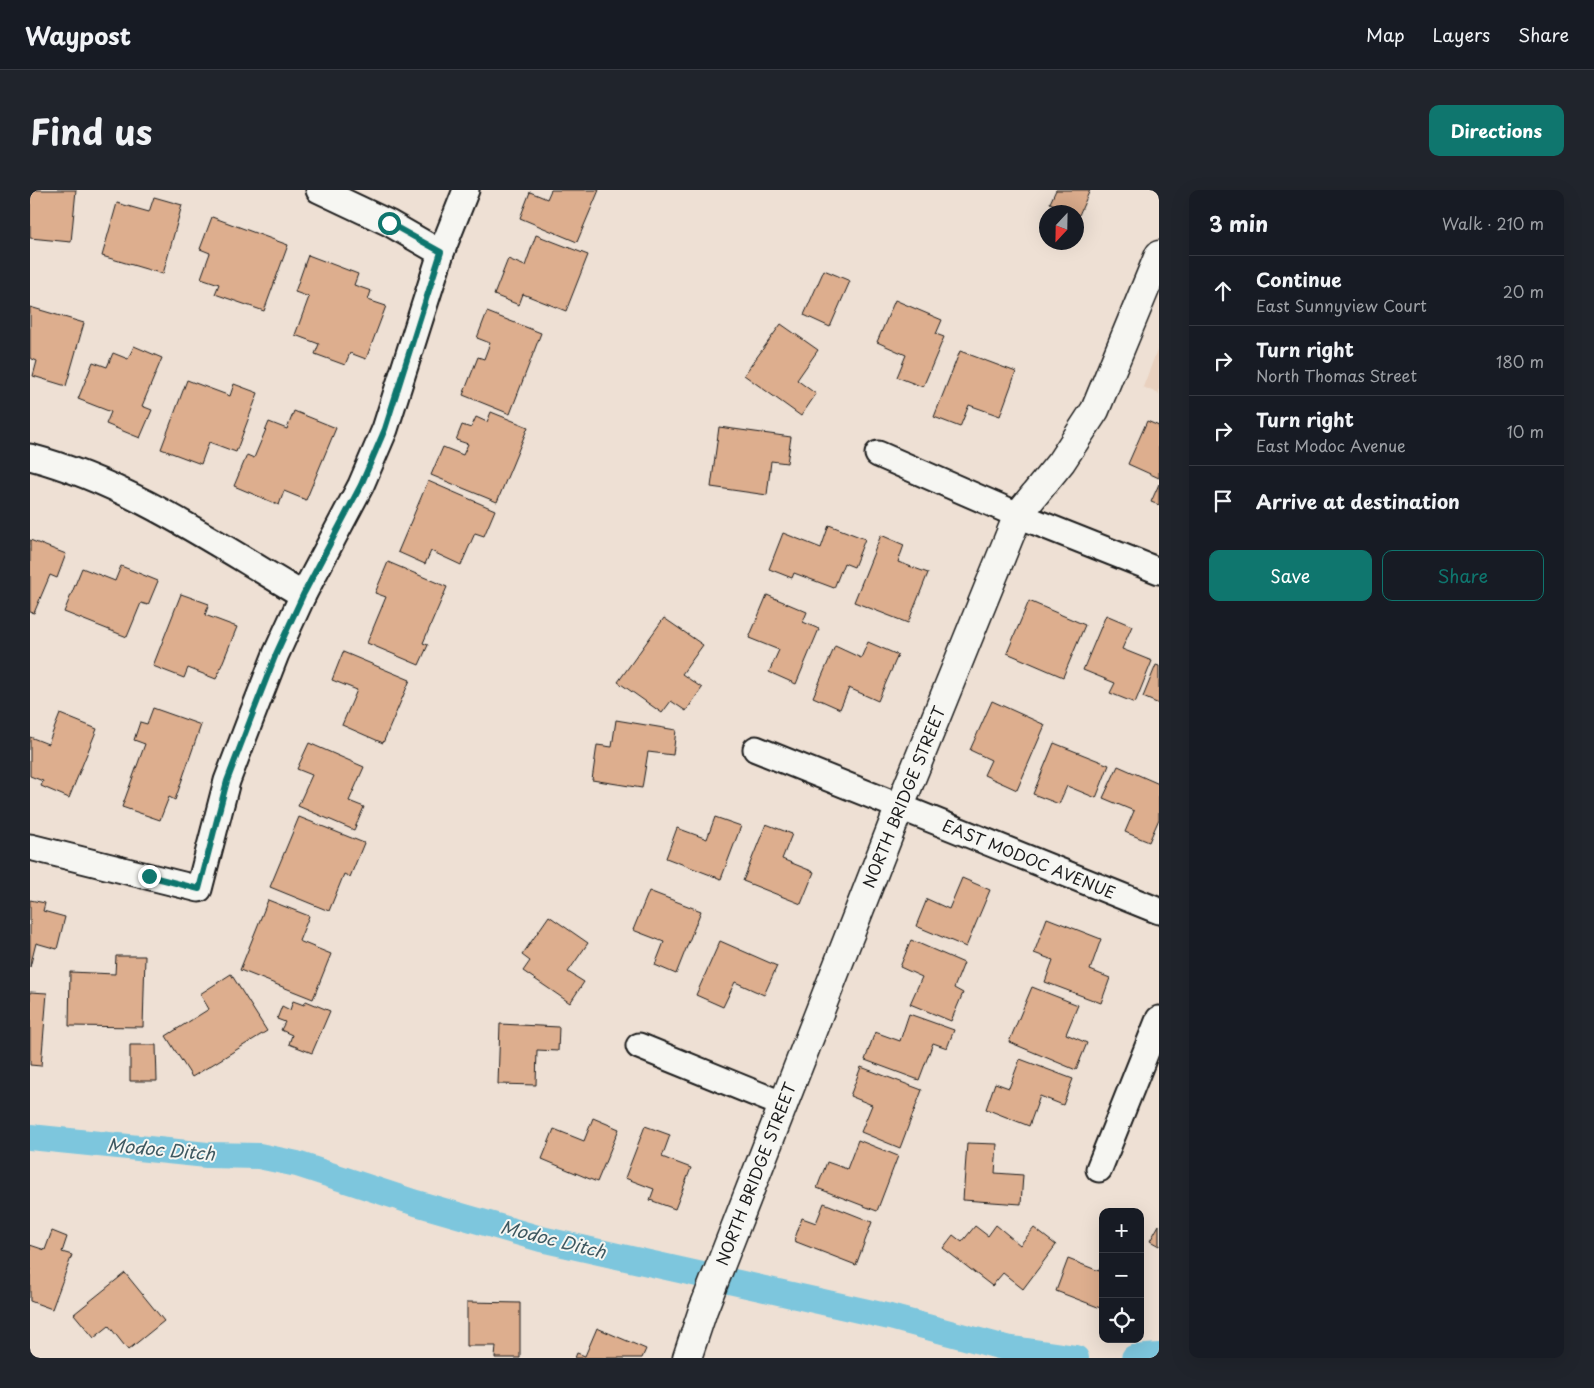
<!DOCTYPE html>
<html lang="en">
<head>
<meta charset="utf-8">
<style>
	:root { --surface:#171b24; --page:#20242c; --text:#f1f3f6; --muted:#9ea1a6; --line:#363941; --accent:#0f766e }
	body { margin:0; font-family:"Playpen Sans",sans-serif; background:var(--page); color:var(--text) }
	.controls { position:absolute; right:15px; bottom:15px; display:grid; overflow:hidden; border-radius:10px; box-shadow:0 5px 20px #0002 }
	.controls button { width:45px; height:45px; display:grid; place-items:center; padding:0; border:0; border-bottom:1px solid var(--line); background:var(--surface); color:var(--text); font:25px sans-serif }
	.compass { position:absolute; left:1009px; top:15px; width:45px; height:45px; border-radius:50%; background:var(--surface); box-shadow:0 5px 20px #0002; rotate:202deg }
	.stop { position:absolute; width:15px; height:15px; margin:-11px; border:4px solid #0f766e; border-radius:50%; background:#fff }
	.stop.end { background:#0f766e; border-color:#fff; box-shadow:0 1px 5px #0008 }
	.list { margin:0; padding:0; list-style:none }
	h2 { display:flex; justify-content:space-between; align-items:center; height:65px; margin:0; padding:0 20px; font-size:21px }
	h2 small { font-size:16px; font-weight:400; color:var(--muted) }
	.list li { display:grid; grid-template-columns:32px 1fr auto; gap:15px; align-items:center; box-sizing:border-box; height:70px; padding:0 20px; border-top:1px solid var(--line) }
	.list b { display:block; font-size:19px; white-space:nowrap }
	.list p { margin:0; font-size:16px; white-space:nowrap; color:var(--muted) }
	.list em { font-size:16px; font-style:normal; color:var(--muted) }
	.actions { display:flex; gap:10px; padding:15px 20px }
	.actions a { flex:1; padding:11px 0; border:1px solid var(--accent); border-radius:10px; text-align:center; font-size:18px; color:var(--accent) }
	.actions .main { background:var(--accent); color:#fff }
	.icon { flex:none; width:28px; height:28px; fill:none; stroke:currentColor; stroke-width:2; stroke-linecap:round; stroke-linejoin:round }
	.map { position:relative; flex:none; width:1129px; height:1168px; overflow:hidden; border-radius:10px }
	header { display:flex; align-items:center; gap:30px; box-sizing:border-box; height:70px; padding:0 25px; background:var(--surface); border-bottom:1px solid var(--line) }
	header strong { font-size:24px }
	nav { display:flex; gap:28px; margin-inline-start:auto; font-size:18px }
	.intro { display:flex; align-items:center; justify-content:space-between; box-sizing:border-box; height:120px; padding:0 30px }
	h1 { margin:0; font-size:35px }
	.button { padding:12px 22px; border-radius:10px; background:var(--accent); color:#fff; font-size:18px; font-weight:700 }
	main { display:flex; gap:30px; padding:0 30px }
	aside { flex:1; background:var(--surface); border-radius:10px; box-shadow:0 5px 20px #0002 }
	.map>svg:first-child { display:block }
	.built { fill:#e9d1bf }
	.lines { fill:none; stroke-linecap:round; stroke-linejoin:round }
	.canal { stroke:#7dc6dd; stroke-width:26 }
	.building { fill:#ddae8e; stroke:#1c1c1c }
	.street-casing { stroke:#1c1c1c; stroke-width:29 }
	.secondary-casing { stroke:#1c1c1c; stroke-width:31 }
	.street { stroke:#f6f6f2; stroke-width:25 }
	.secondary { stroke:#f6f6f2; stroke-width:28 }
	.route { stroke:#0f766e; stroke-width:6 }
	.labels { text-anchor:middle; stroke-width:4; stroke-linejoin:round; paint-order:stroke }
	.street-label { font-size:16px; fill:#1c1c1c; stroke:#f6f6f2 }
	.water-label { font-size:18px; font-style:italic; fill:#3e5860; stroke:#f6f6f2 }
</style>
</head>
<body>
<header>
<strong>Waypost</strong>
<nav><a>Map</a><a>Layers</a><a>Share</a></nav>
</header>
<div class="intro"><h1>Find us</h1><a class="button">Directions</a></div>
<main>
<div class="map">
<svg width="1129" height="1168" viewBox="0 0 1129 1168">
	<rect width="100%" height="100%" fill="#eee0d4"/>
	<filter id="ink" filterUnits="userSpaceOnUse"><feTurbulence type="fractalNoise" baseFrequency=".02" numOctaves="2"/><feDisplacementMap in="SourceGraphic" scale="10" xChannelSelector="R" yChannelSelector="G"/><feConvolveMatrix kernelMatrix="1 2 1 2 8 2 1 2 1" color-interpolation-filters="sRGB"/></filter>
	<g filter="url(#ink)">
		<polygon class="built" points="1129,155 1129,204 1113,197"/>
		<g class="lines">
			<g class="canal">
				<polyline points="0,947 177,965 229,966 267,974 386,1013 511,1049 860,1127 976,1158 1046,1168"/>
				<polyline points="1104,1168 1129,1166"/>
			</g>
		</g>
		<g class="building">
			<polygon points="0,0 46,0 41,52 0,48"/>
			<polygon points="521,0 569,0 547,52 490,28 500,2 517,9"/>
			<polygon points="1026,0 1060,0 1049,25 1020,13"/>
			<polygon points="124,7 152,15 133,84 72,66 87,13 119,22"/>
			<polygon points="182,27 258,55 234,121 185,104 189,94 171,88 180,63 170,59"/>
			<polygon points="506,45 558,65 536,121 493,104 489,115 464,105 478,69 495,76"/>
			<polygon points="278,65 328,84 324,95 341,101 338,110 356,116 336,169 320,163 315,175 285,164 289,154 265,145 279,107 265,102"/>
			<polygon points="794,80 820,91 800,137 774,125"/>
			<polygon points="865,110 912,130 906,144 914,147 893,197 867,187 876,165 847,152"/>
			<polygon points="0,117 54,133 36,196 3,186 7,171 0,168"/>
			<polygon points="457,122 511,143 480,224 433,205 448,167 454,169 460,153 447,148"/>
			<polygon points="751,134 788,160 767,190 786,204 771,226 714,185"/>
			<polygon points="104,156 132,168 112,216 122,220 110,248 76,234 81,222 48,209 63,172 77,177 83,163 98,169"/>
			<polygon points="930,161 986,182 970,226 939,215 930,237 904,227"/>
			<polygon points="157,190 200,206 204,194 228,203 206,262 179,252 171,274 131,259"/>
			<polygon points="264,221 306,238 276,310 254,301 249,315 204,296 217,265 224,268 239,232 257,239"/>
			<polygon points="461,222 498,237 467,312 401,285 413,257 433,265 438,254 426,250 432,235 441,238 446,227 457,232"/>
			<polygon points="1117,231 1129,236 1129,288 1098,274"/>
			<polygon points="689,237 761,247 757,273 741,271 737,305 681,297"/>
			<polygon points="398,291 465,320 454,346 445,343 431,375 401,361 395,374 368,362"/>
			<polygon points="1129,294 1129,315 1121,312"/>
			<polygon points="799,335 835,349 824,377 814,373 804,398 764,383 762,388 739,379 753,343 791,358"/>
			<polygon points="851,345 874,355 868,372 898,383 878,433 824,412"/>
			<polygon points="0,350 36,364 27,388 20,385 4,423 0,422"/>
			<polygon points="358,372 417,397 393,453 398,455 389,475 337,453 356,407 345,403"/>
			<polygon points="91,376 128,391 118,415 111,413 97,447 34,422 52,378 85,391"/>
			<polygon points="151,404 179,414 175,425 207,437 186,489 158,478 154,488 123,476"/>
			<polygon points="737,405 777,422 773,432 789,439 766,494 739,482 749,460 719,448"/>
			<polygon points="999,411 1055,435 1033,487 977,463"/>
			<polygon points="1076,425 1102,436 1092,459 1122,471 1105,513 1080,503 1085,493 1053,480"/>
			<polygon points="634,428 673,455 652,484 672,498 656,521 641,511 632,523 588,492"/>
			<polygon points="838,452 868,465 848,511 819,498 810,519 783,507 805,456 831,468"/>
			<polygon points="313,462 380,490 353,553 312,535 327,500 302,490"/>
			<polygon points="1126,475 1129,476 1129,514 1113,507"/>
			<polygon points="962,511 1015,535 987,600 954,585 961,570 940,560"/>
			<polygon points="123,518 171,535 145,610 139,607 130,630 92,617 115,554 104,550 110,532 117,534"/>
			<polygon points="30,524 67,539 39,608 11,596 13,591 0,586 0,547 18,554"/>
			<polygon points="586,530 646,540 643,565 618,562 612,598 562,590 567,555 582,557"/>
			<polygon points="279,553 334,577 319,611 334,617 324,640 268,616 282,585 267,579"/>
			<polygon points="1024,553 1079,575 1066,608 1037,596 1029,614 1003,604"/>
			<polygon points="1088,576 1129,594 1129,629 1119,652 1095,642 1104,621 1073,608"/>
			<polygon points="269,627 334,653 320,687 314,684 299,721 240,697"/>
			<polygon points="685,627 711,636 691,689 636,668 647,638 677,649"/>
			<polygon points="736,634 762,644 752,669 784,682 771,714 713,691"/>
			<polygon points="932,688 960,700 936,757 886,736 897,709 919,719"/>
			<polygon points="619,701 671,721 646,784 625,775 634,752 603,740"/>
			<polygon points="0,710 15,713 13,721 35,727 27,759 6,753 0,777"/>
			<polygon points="238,710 279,726 269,751 301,764 283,809 210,780"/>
			<polygon points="519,726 558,753 538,782 554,792 540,813 493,781 500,771 492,765"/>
			<polygon points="1017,728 1071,749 1060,780 1080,788 1071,813 1015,792 1023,770 1004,763"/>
			<polygon points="881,750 934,773 924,798 933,803 921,831 880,814 892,787 870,777"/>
			<polygon points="690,751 747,776 734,805 705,792 693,817 666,805"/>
			<polygon points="86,766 115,766 113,837 39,836 40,782 85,784"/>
			<polygon points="201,784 237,841 162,887 136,846 179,819 170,804"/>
			<polygon points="1002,797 1048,815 1036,844 1057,853 1046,880 979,852"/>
			<polygon points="0,802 17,803 11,876 0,875"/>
			<polygon points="263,811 274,815 276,811 300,821 282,863 259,854 262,845 251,840 255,832 247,829 252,816 260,820"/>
			<polygon points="879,824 924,840 917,858 903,853 889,890 835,870 845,842 870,851"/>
			<polygon points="470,834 529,837 528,861 507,860 506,895 468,894"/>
			<polygon points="100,855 126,855 127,891 100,891"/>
			<polygon points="990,869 1043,889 1033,915 1010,906 999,936 956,919 965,893 979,898"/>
			<polygon points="831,877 892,900 870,958 831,942 842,915 820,906"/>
			<polygon points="563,928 589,939 567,992 512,969 524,939 554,951"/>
			<polygon points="615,936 640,945 632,967 661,978 645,1019 620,1010 624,999 595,988"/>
			<polygon points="828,950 868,966 847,1021 787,998 797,972 817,979"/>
			<polygon points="937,953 967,954 965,983 993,985 991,1014 933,1010"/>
			<polygon points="794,1013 842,1032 826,1075 764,1051 772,1028 786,1033"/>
			<polygon points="966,1035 990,1055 1004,1038 1026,1055 993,1099 973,1083 962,1096 913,1058 923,1045 932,1052 945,1036 958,1046"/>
			<polygon points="1129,1035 1129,1056 1120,1051"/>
			<polygon points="22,1041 37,1047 32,1062 42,1065 22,1119 0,1111 0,1055 15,1060"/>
			<polygon points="1038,1069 1069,1081 1073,1071 1073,1119 1026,1101"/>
			<polygon points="95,1083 134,1131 98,1160 79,1136 64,1148 44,1124"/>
			<polygon points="437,1112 490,1113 490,1168 465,1168 466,1156 437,1156"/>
			<polygon points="567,1138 616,1159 612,1168 545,1168 547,1163 555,1166"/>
		</g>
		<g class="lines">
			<defs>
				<g id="street">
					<polyline points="289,0 359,33 411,63"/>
					<polyline points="848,264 988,325 1129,381"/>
					<path d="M0,267C99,293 186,354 273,405"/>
					<polyline points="726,559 1129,721"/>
					<polyline points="0,657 169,699 197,591 221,528 246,464 273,405 331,295 355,239 411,63 436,0"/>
					<polyline points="609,856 754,915"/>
					<polyline points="1069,979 1129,829"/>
				</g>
				<polyline id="secondary" points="657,1168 673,1120 870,616 988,325 1031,272 1065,220 1129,65"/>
			</defs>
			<use href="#street" class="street-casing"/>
			<use href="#secondary" class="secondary-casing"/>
			<use href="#street" class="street"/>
			<use href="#secondary" class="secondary"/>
		</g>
	</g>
	<g class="lines" filter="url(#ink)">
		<polyline class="route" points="119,686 169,699 197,591 221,528 246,464 273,405 331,295 355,239 411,62 359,33"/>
	</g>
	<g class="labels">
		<g class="street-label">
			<text transform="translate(874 607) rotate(-68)" y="6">NORTH BRIDGE STREET</text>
			<text transform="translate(999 669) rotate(22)" y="6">EAST MODOC AVENUE</text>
			<text transform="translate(726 984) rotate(-69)" y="6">NORTH BRIDGE STREET</text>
		</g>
		<g class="water-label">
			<text transform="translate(131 960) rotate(5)" y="6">Modoc Ditch</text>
			<text transform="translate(523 1050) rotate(14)" y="6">Modoc Ditch</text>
		</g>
	</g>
</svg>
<div class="controls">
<button>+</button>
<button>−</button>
<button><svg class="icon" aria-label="locate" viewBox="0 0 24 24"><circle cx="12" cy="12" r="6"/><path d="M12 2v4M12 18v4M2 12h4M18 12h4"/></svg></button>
</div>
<svg class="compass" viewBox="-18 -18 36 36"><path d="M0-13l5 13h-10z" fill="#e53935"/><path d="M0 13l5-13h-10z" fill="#9ea1a6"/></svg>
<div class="stop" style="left:359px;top:33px"></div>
<div class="stop end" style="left:119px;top:686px"></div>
</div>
<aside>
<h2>3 min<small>Walk · 210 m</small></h2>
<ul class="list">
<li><svg class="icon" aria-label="ahead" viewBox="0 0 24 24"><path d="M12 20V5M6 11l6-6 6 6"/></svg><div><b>Continue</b><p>East Sunnyview Court</p></div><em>20 m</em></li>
<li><svg class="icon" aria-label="right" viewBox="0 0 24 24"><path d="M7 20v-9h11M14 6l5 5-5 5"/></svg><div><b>Turn right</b><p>North Thomas Street</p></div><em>180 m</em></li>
<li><svg class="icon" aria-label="right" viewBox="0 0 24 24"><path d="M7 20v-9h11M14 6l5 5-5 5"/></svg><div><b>Turn right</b><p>East Modoc Avenue</p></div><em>10 m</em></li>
<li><svg class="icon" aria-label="arrive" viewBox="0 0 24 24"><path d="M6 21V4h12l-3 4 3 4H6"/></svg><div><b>Arrive at destination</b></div></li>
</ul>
<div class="actions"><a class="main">Save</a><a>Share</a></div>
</aside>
</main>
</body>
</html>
